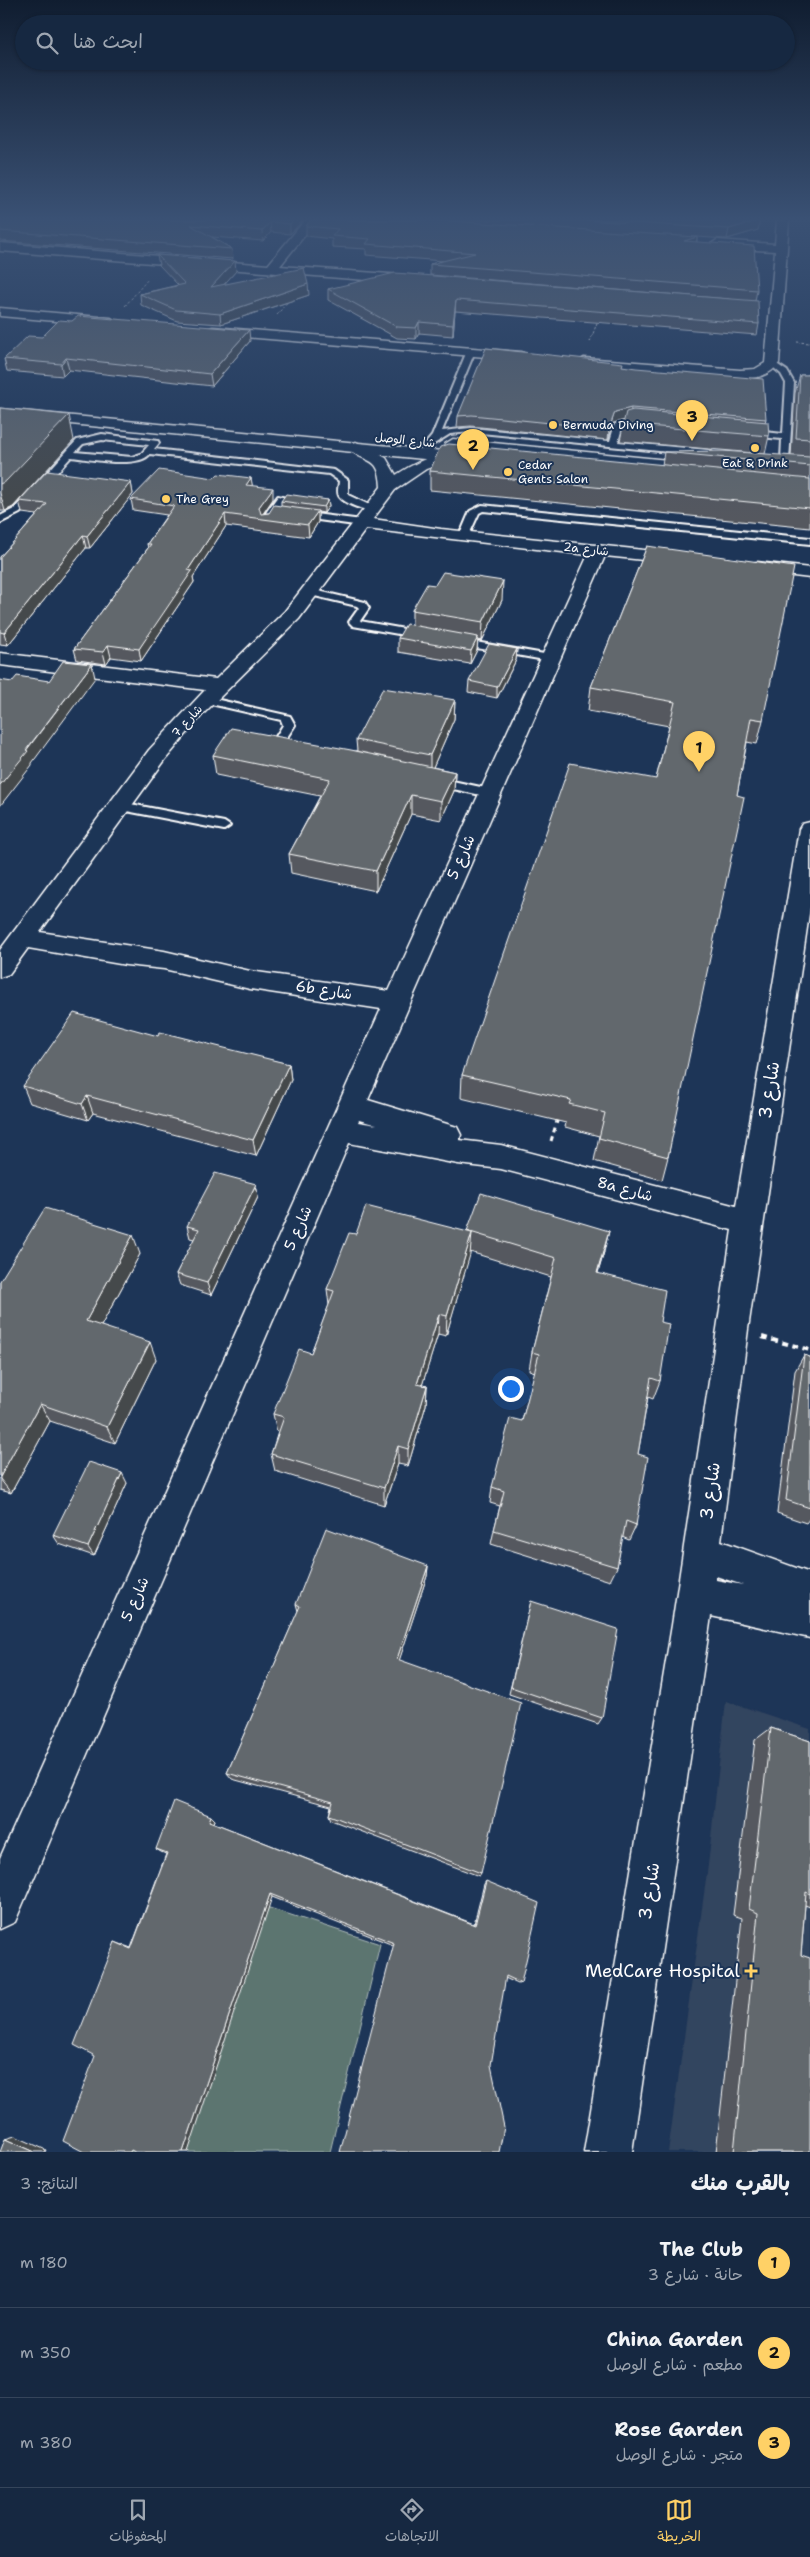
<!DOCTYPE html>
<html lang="ar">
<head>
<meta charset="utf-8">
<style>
	:root { --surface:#162841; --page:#1f3048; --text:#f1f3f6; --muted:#9ea6b1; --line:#35445a; --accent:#ffd166 }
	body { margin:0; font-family:"Shantell Sans","Playpen Sans Arabic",sans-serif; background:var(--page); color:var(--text); direction:rtl }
	.you { position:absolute; left:510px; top:1388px; width:18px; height:18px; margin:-12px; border:4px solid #fff; border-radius:50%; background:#1a73e8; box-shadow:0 0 0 8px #1a73e833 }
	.badge { display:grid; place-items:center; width:32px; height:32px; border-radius:50%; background:var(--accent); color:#111; font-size:16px; font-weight:700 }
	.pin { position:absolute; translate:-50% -41px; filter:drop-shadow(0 1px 2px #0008) }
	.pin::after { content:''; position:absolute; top:26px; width:18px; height:15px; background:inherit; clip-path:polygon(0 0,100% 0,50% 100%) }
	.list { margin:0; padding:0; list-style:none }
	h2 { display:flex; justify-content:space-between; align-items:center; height:65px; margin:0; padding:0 20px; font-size:21px }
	h2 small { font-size:16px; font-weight:400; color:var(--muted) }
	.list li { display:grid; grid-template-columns:32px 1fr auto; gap:15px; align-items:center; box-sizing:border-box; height:90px; padding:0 20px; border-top:1px solid var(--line) }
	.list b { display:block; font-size:19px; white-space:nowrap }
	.list p { margin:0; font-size:16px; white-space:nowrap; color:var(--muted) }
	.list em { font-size:16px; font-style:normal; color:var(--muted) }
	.icon { flex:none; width:28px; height:28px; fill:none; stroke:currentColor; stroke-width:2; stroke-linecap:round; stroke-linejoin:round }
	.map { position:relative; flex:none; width:810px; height:2152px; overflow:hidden; direction:ltr }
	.search { position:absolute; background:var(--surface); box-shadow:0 1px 4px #0004; left:15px; right:15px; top:15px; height:55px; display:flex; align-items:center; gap:12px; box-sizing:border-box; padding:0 18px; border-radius:28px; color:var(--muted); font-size:19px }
	.sheet { height:335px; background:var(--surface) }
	nav { display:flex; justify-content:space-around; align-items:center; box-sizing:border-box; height:70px; border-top:1px solid var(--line); background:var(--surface); font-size:14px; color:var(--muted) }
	nav a { display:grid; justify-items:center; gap:2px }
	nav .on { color:var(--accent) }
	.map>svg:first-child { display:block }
	.built { fill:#32445e }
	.green { fill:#5b7470; stroke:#adbab8 }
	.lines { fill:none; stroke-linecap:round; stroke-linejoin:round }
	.service-casing { stroke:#fff; stroke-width:4 }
	.minor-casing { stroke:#fff; stroke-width:3 }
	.primary-casing { stroke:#fff; stroke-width:3 }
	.path-far2 { stroke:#fff; stroke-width:1; stroke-dasharray:2.5 2; stroke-linecap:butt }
	.path-far1 { stroke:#fff; stroke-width:3; stroke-dasharray:5 4; stroke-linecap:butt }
	.path { stroke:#fff; stroke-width:4; stroke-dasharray:6 4.5; stroke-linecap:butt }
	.service { fill:#1d3557; fill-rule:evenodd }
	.minor { fill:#1d3557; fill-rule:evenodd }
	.primary { fill:#1d3557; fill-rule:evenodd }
	.wall { fill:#54595e; stroke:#fff }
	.shaded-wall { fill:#45494c; stroke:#fff }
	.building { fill:#62686d; stroke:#fff }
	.poi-dot { fill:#ffd166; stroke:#1d3557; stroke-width:2 }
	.labels { text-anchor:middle; stroke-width:4; stroke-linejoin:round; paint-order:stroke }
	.far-poi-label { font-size:12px; fill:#fff; stroke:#1d3557; text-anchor:start }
	.far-street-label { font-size:12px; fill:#fff; stroke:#1d3557 }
	.street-label { font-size:15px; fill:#fff; stroke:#1d3557 }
	.near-street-label { font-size:18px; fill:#fff; stroke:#1d3557 }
	.near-poi-label { font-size:18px; fill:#fff; stroke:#1d3557; text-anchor:end }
</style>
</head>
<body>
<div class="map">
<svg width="810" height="2152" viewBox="0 0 810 2152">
	<rect width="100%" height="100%" fill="#1d3557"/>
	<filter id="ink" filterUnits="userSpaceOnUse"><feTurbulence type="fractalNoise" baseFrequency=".02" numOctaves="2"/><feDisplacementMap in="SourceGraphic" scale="10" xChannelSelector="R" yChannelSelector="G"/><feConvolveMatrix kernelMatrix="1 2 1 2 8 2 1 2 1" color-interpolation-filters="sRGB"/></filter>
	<g filter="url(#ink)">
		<polygon class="built" points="726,1701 810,1729 810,2152 668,2152 708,1865"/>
		<polygon class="green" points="251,1902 380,1944 330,2152 128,2152"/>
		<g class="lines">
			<defs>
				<g id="service">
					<path d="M471,349L475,351L442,431L471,428L610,441L615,424C626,422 635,420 646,422V426L622,428L618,442L709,450L713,453L709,456L471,432L450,434L434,444H428L427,442L432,436L467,351Z"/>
					<polygon points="772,361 787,371 794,383 789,460 785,463 781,460 782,439 748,436 744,433 748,430 783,434 786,383 781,374 768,363"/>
					<path d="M102,434L158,441L159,443L154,449L334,470L348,480V495L378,509C371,514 345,504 340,497C336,493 339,486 339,481L329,474L150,454C138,469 90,459 71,457L20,513L0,523V516L14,509L77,440ZM102,440L149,445L141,454L132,457L75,452L83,444Z"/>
					<polygon points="278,496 286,498 268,523 262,523 260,521"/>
					<polygon points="482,505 810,538 810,544 483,511 479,513 467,539 461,539 459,537 470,511"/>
					<polygon points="299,512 362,520 367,523 362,526 296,517 294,515"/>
					<polygon points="310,589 365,602 369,608 360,621 421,632 426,635 421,638 353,626 349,622 359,608 357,606 306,594 305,592"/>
					<polygon points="458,639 550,655 555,658 550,661 454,644 453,642"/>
					<polygon points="206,697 290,716 295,725 284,742 293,750 287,753 272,743 283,725 281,720 202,702 202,698"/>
					<polygon points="434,777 490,789 496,793 490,797 430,784 430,778"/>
					<polygon points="120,802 224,822 230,826 224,830 116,809 116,803"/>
				</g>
				<g id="minor">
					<polygon points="305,220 317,220 280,266 417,276 423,280 417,284 0,251 0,243 268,265"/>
					<path d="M777,220H789L779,363C769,377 756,378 740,378L579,365L577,362L584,358L740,370L755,369L765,363L775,251L717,248L711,244L717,240L775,244Z"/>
					<polygon points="0,308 111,318 118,322 111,326 0,316"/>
					<polygon points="213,327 522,352 529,356 522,360 208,334 206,331 208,328"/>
					<path d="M356,442L386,458L396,475C413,464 429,456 449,451L457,456L455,459L426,469L395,490L373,519L441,529L682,554L688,555L691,559L688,563L682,564L605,556L368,1100L457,1127L461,1135L459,1140L501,1145L736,1206L799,829L802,824L810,822V907L748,1329L721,1541L810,1573V1638L711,1616L632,2152H584L672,1625L732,1230L501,1169L458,1164L349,1143L15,1922L0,1929V1858L381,1009L250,989L164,969L126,965L28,948L9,974L0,977V950L149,750L205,690L0,665V653L216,679L285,611L381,487C380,452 362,465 348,447ZM366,529L588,555L389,991L250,971L164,951L40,932L165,760L203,714L299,619ZM359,1120L377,1125L358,1122ZM716,1576L743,1585L716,1580Z"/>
					<polygon points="757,562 810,568 810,578 751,571 748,567 751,563"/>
				</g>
				<g id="primary">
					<polygon points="0,409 474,454 482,459 474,464 0,417"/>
					<polygon points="453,439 699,463 707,468 699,473 448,447 445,444"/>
				</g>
			</defs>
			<use href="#service" class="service-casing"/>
			<use href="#minor" class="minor-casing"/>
			<use href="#primary" class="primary-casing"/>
			<g class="path-far2">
				<polyline points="125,306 148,279"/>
				<polyline points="277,315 289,300"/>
				<polyline points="590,342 598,320"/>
				<polyline points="797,342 810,343"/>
			</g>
			<polyline class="path-far1" points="551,1141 558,1118"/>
			<polyline class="path" points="762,1337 810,1350"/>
			<use href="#service" class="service"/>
			<use href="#minor" class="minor"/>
			<use href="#primary" class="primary"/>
		</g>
		<g class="wall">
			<polygon points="0,220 303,220 290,234 271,232 263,241 212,237 232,249 233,259 0,241"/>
			<polygon points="311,220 758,220 758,230 727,239 697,237 697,242 757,290 755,301 759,324 757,335 455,311 453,336 419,333 416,339 397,338 328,300 328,289 729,299 430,275 430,264 443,261 366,255 366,249 332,247 332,239 306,236 306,226"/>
			<polygon points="157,255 236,271 224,284 309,295 221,324 177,321 141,305 140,294 178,285 159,265"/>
			<polygon points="42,337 250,341 212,386 69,370 63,376 7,371 4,359"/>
			<polygon points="810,365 810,528 430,490 430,471 662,465 664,452 791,456 795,393 800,375 808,375"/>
			<polygon points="622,366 766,419 765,422 769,436 765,454 620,441 624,421 613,423 608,440 471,426 457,427 458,416"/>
			<polygon points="0,408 74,440 13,507 5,511 0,511"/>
			<polygon points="214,478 251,478 252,486 273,499 264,513 269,513 281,506 281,501 328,500 329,506 324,513 318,512 318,522 309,537 226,526 193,577 194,582 141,661 111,657 106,664 77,660 74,649 148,548 147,544 167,515 133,510 131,499"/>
			<polygon points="131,482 133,494 90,548 86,548 8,645 0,644 0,557 37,515 22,513 19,501"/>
			<polygon points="647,546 763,720 757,744 747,742 668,1157 662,1180 594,1161 599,1136 565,1127 566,1123 461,1098 462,1075 656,779 669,726 588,711 591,687"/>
			<polygon points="502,600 482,641 478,640 477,650 470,664 398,652 398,638 412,625 412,610"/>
			<polygon points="517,649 516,660 497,698 468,692 469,681"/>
			<polygon points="455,700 454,719 433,767 455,772 454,791 441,820 411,814 376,891 291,873 289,854 320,796 216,775 213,755 357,751 356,740"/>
			<polygon points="158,1036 289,1064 291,1080 256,1156 93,1113 88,1120 30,1103 23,1086"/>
			<polygon points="256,1184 258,1197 211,1295 180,1285 176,1274 194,1239 190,1238 187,1226"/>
			<polygon points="467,1231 604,1252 598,1273 660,1322 660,1381 653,1399 648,1397 638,1454 636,1525 629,1540 622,1537 617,1567 610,1581 491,1544 494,1530 500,1506 490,1503 492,1487 522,1421 535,1372 529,1370 532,1352 551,1277 470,1252 446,1336 438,1334 422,1385 427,1386 426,1405 408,1466 398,1464 384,1505 275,1471 271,1454 278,1432 277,1432 273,1414 311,1353 329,1305 327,1289 356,1234 467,1232"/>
			<polygon points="140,1254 101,1326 156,1359 115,1443 50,1421 11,1493 0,1490 0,1281"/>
			<polygon points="804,1355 810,1357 810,1518 806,1523 777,1513 795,1371"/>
			<polygon points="127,1483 94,1556 59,1544 53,1535"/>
			<polygon points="428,1566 427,1576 399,1660 481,1873 479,1876 331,1820 329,1815 331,1806 232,1779 227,1773 298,1611 296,1604"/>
			<polygon points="531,1601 602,1718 598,1724 509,1694"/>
			<polygon points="771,1728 810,1741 810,1907 805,1905 801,1955 810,2152 716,2152 742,1918 733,1915 755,1740"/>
			<polygon points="211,1816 215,1820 214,1823 474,1924 484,1884 486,1881 521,1983 518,1984 505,1978 393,1945 272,1897 95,2056 115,1942 131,1948 166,1854 161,1852 156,1849"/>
		</g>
		<g class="shaded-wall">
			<polygon points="294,220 303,220 290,234 290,224"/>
			<polygon points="760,220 758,230 727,239 729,229"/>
			<polygon points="270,222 271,232 263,241 262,231"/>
			<polygon points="697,237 696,247 684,241"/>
			<polygon points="235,261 236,271 212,298 211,287"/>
			<polygon points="308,284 309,295 221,324 220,314"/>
			<polygon points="456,300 455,311 453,336 453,325"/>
			<polygon points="419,322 419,333 416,339 416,328"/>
			<polygon points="249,330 250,341 212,386 210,374"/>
			<polygon points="66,358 69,370 63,376 61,364"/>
			<polygon points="631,408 630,419 613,423 608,440 609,429 615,412"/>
			<polygon points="69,415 74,440 13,507 5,511 0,493 0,484"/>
			<polygon points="251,478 253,489 246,485"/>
			<polygon points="131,482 133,494 90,548 87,536"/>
			<polygon points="273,488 273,499 260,518 259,507"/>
			<polygon points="328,500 329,506 324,513 324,507"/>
			<polygon points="318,511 318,522 309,537 308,525"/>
			<polygon points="225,514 226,526 193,577 194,582 141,661 139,649 188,570"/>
			<polygon points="83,535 86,548 8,645 4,633"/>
			<polygon points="503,581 502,600 482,641 483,622"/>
			<polygon points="478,637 477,650 470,664 471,651"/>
			<polygon points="108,645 111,657 106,664 103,652"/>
			<polygon points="517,649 516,660 497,698 497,687"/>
			<polygon points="92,664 95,678 32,763 32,765 0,806 0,785"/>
			<polygon points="455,700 454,719 430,774 430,755"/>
			<polygon points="455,772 454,791 441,820 441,801"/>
			<polygon points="411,795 411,814 376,891 376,871"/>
			<polygon points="289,1064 291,1080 256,1156 253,1140"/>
			<polygon points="87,1096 93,1113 88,1120 82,1104"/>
			<polygon points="256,1184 258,1197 211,1295 207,1283"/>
			<polygon points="609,1231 604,1252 592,1292 597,1273"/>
			<polygon points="472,1233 470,1255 446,1336 447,1316"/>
			<polygon points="133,1235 140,1254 94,1339 86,1321"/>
			<polygon points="439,1314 438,1334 417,1402 417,1384"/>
			<polygon points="150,1342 156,1359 115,1443 107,1427"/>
			<polygon points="427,1386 426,1405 408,1466 408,1449"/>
			<polygon points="40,1404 50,1421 11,1493 0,1479 0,1477"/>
			<polygon points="398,1446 398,1464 384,1505 384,1488"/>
			<polygon points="122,1473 127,1483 94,1556 88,1547"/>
			<polygon points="428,1566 427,1576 397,1667 397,1659"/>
			<polygon points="211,1816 215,1820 213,1826 209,1821"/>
			<polygon points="270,1894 272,1897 188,2152 183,2152"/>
			<polygon points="15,2136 46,2150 45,2152 35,2152 5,2139"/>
		</g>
		<g class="building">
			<polygon points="0,220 294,220 290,224 270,222 262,231 191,225 232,249 0,231"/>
			<polygon points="311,220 435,220 697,237 684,241 754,246 757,290 430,264 475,253 366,244 370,239 332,236 338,229 306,226"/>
			<polygon points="585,220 760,220 729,229"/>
			<polygon points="157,255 235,261 211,287 304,268 308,284 220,314 176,310 140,294 185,284"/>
			<polygon points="395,273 758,301 759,324 456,300 453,325 419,322 416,328 397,327 328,289"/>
			<polygon points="78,316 249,330 210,374 66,358 61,364 4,359 28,336 42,337 59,320 72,321"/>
			<polygon points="486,348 623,363 622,366 636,368 763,379 766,419 631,408 615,412 609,429 472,415 458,416"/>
			<polygon points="800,375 810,375 810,439 796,438"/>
			<polygon points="0,408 69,415 6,481 0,484"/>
			<polygon points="633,410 768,422 769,436 623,424 626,412"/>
			<polygon points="449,444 810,479 810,508 430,471 440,447"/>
			<polygon points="723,451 810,457 810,466 664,452"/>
			<polygon points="159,470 214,478 218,474 251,478 246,485 273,488 259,507 261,514 269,513 274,505 318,511 308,525 225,514 188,570 192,571 139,649 108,645 103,652 74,649 151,544 147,544 174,506 131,499"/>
			<polygon points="47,471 131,482 87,536 83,535 4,633 0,632 0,557 47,504 19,501"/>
			<polygon points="286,494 328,500 324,507 281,501"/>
			<polygon points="647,546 794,567 763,720 751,718 737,795 744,797 668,1157 599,1138 605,1113 569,1104 571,1100 462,1075 570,763 656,779 675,702 591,687"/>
			<polygon points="443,572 503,581 483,622 412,610 427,584 435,585"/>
			<polygon points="406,624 478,637 471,651 398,638"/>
			<polygon points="489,644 517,649 497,687 469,681"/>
			<polygon points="63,661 92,664 26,750 28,751 0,785 0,680 12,682 17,676 49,681"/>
			<polygon points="383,688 455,700 430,755 356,740"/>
			<polygon points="231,728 351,750 455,772 441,801 411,795 376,871 289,854 330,779 213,755"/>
			<polygon points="74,1013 158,1036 160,1032 289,1064 253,1140 87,1096 82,1104 23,1086"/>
			<polygon points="215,1173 256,1184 207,1283 176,1274 199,1229 187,1226"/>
			<polygon points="481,1193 609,1231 597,1273 665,1290 660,1322 669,1324 660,1381 651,1378 638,1454 648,1457 636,1525 626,1521 617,1567 494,1530 504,1491 492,1487 510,1418 522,1421 539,1354 532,1352 556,1258 467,1231"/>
			<polygon points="366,1206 472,1233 447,1316 439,1314 417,1384 427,1386 408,1449 398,1446 384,1488 271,1454 284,1417 273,1414 299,1349 311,1353 334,1291 327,1289 349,1233 356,1234"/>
			<polygon points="45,1208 133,1235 86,1321 150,1342 107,1427 40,1404 0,1477 0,1281"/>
			<polygon points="804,1355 810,1357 810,1508 786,1500"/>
			<polygon points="89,1462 122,1473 88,1547 53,1535"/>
			<polygon points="326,1528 428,1566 397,1659 521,1703 481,1873 329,1815 333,1802 227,1773 300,1606 296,1604"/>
			<polygon points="531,1601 618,1629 602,1718 511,1687"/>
			<polygon points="771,1728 810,1741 810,1894 806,1892 801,1955 810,1958 810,2152 734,2152 758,1913 749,1909"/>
			<polygon points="174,1801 211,1816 209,1821 475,1925 486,1881 539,1903 521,1983 506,1976 491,2065 504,2127 499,2152 340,2152 394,1943 270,1894 183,2152 135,2152 131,2150 130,2152 84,2152 63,2141 95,2056 74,2045 115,1942 131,1949 167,1853 156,1849"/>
			<polygon points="5,2139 35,2152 0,2152"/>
		</g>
	</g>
	<linearGradient id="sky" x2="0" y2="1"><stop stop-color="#101d30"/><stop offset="0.42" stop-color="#3a5174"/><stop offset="1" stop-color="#3a5174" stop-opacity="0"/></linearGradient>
	<rect width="810" height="521" fill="url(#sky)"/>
	<g class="poi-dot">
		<circle cx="553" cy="425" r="5"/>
		<circle cx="755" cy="448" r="5"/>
		<circle cx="508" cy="472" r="5"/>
		<circle cx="166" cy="499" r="5"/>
		<path d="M748.5 1963.5h5v5h5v5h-5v5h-5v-5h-5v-5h5z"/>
	</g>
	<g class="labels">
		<g class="far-poi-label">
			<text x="563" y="429">Bermuda Diving</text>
			<text x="755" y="467" text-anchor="middle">Eat &amp; Drink</text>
			<text x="518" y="469">Cedar<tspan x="518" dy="14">Gents Salon</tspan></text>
			<text x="176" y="503">The Grey</text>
		</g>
		<g class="far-street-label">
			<text transform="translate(405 440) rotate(6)" y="4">شارع الوصل</text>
			<text transform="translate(586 549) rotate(6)" y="4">2a شارع</text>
			<text transform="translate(187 721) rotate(-48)" y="4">شارع 7</text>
		</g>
		<g class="street-label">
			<text transform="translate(461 857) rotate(-66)" y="5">شارع 5</text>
			<text transform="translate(324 990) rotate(9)" y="5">6b شارع</text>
			<text transform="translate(625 1189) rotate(15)" y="5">8a شارع</text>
			<text transform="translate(298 1228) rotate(-66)" y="5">شارع 5</text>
			<text transform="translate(135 1599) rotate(-66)" y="5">شارع 5</text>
		</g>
		<g class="near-street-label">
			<text transform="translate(769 1090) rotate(-81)" y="6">شارع 3</text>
			<text transform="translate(710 1491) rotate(-82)" y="6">شارع 3</text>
			<text transform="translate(649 1891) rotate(-81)" y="6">شارع 3</text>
		</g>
		<g class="near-poi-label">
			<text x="740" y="1977">MedCare Hospital</text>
		</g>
	</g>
</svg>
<div class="you"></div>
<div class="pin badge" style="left:699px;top:772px">1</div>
<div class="pin badge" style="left:473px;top:470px">2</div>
<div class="pin badge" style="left:692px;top:441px">3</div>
<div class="search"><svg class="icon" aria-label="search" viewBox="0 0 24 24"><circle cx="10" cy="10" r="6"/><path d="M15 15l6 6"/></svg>ابحث هنا</div>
</div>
<section class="sheet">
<h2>بالقرب منك<small>النتائج: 3</small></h2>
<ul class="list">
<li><span class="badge">1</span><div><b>The Club</b><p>حانة · شارع 3</p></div><em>180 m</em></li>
<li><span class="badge">2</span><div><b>China Garden</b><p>مطعم · شارع الوصل</p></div><em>350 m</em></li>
<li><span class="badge">3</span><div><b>Rose Garden</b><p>متجر · شارع الوصل</p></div><em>380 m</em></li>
</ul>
</section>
<nav>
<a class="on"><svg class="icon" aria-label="map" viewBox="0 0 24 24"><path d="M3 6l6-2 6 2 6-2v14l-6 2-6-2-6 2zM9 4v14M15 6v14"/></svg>الخريطة</a>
<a><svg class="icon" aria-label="directions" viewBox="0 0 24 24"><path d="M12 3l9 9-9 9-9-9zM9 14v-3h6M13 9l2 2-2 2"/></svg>الاتجاهات</a>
<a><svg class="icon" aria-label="saved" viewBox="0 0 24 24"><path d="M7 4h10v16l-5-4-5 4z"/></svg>المحفوظات</a>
</nav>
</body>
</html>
